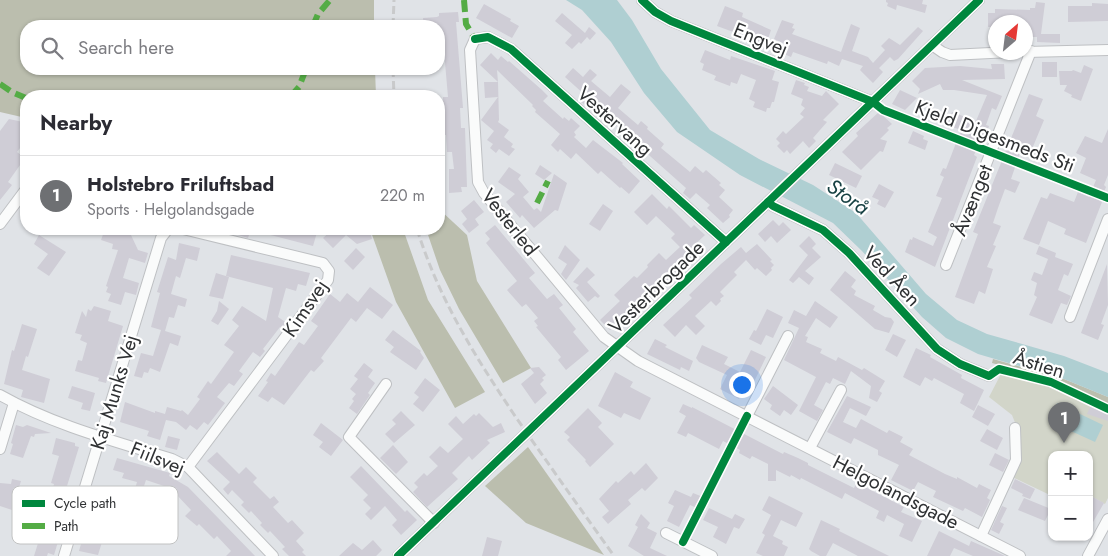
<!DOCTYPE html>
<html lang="en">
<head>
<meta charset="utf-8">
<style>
	:root { --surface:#fff; --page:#f2f2f3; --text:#2b2b33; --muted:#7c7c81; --line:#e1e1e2; --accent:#6e7073 }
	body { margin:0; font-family:Jost,sans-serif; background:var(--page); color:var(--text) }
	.controls { position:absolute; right:15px; bottom:15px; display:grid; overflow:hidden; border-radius:10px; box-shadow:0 1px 4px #0004 }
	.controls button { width:45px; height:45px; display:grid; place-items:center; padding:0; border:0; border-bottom:1px solid var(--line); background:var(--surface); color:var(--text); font:25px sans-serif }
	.compass { position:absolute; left:988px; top:15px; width:45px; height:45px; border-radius:50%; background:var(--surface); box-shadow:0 1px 4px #0004; rotate:28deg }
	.you { position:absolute; left:741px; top:384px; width:18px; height:18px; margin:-12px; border:4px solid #fff; border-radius:50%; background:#1a73e8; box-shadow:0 0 0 8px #1a73e833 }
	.badge { display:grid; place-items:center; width:32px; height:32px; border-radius:50%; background:var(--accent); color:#fff; font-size:16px; font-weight:700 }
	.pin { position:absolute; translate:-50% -41px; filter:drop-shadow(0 1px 2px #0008) }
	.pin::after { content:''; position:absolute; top:26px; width:18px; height:15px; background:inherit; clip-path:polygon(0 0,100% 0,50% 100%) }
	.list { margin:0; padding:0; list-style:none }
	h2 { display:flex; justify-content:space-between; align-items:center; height:65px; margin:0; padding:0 20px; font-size:21px }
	h2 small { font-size:16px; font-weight:400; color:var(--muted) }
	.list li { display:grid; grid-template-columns:32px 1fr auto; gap:15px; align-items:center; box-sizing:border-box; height:80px; padding:0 20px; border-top:1px solid var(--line) }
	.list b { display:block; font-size:19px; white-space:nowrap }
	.list p { margin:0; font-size:16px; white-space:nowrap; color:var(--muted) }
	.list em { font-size:16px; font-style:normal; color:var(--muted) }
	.icon { flex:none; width:28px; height:28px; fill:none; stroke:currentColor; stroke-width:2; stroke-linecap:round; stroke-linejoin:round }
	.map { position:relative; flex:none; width:1108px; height:556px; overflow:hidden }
	.search { position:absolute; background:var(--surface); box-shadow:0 1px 4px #0004; left:20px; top:20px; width:425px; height:55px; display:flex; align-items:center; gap:12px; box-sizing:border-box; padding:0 18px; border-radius:20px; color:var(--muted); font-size:19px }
	.panel { position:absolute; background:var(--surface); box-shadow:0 1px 4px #0004; left:20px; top:90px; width:425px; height:145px; border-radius:20px }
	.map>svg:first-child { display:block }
	.green { fill:#d2d5c9 }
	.forest { fill:#bbbeae }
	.water { fill:#afcfd2 }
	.building { fill:#cfcdd6 }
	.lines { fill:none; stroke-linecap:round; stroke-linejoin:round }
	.minor-casing { stroke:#bec0c3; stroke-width:12 }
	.minor { stroke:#fafbfb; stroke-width:10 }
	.rail { stroke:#c9cacb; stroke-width:3; stroke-dasharray:8 4; stroke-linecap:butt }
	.quiet { stroke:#54ac45; stroke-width:6; stroke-dasharray:12 6; stroke-linecap:butt }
	.cycleway-casing { stroke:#fff; stroke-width:11 }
	.cycleway { stroke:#00873e; stroke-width:8 }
	.labels { text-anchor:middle; stroke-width:4.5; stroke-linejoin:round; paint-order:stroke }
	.street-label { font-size:20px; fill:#303234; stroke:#fff }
	.water-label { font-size:21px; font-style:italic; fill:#174143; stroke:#fff }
	.key { fill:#fff; stroke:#c1c2c2; stroke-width:1 }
	.key-label { font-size:14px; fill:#303234 }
</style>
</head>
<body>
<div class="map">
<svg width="1108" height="556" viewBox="0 0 1108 556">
	<rect width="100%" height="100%" fill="#e0e3e7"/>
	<polygon class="green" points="1002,372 1053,387 1108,411 1108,498 1105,504 1089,495 1089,455 1052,455 1052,496 1010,476 1021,451 1020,435 1012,415 989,397"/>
	<g class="forest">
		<polygon points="0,0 374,0 374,26 26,26 26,69 375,69 376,96 26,96 26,118 0,112"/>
		<polygon points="439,209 467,235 477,281 531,368 503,383 459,309 440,270 426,229 439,229"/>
		<polygon points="370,229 403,229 428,300 485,392 455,408 396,302"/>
		<polygon points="993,359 1064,379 1108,397 1108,405 1052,380 992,363"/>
		<polygon points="528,447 604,555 526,523 485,486"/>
	</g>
	<g class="water">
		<polygon points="566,0 617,0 632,20 661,69 710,130 759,159 813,185 856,213 926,294 957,320 987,334 1064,356 1108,373 1108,397 1064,379 978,354 946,338 922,317 862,251 833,223 740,175 677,132 644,93 611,42 582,10"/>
		<polygon points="1057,403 1103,425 1095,442 1049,421"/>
	</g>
	<g class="building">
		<polygon points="886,0 923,0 922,4 927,5 925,13 897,5 896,10 887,6 888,3 886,2"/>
		<polygon points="1036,2 1045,3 1041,34 1060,34 1060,43 1037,42 1037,37 1026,37 1026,22 1000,21 1000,22 996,22 996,27 988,27 988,13 995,13 995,9 1030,10 1030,8 1035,8"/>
		<polygon points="1092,3 1108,4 1108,21 1068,22 1068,6 1092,6"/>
		<polygon points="484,4 511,19 510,21 519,26 512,38 476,18"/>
		<polygon points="725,6 743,13 742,17 771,30 766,45 737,32 736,33 717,26"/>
		<polygon points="458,12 459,22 456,22 463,108 460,108 461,128 465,128 467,187 461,187 462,192 449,193 449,169 454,169 452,152 447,152 446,135 444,135 443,97 448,97 444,51 439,52 439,26 424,26 423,18 437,17 439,16 439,13"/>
		<polygon points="562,13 585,33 589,27 596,33 590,40 587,37 581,44 579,42 572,49 565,43 572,35 555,21"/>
		<polygon points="782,20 794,24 792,28 795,29 792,34 841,52 851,24 860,28 852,51 868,57 873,63 885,50 881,46 889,38 900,45 918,27 923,31 898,59 894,61 890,57 879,68 883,72 873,83 860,70 863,66 842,59 839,66 828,61 827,64 793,52 791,57 784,54 787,45 774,39"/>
		<polygon points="705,50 730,60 731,56 775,71 772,80 779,82 774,102 772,102 770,108 767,108 766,112 753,107 755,102 749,99 756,80 741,74 737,84 731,82 730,86 714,80 716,76 702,70 704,64 700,62"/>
		<polygon points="491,53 498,60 501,56 508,62 509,61 542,90 548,96 543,101 563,119 564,117 569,121 571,118 580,126 574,132 576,135 574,137 586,148 593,140 623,163 622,164 640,181 629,194 621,187 620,188 601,171 598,174 576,153 571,159 560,149 558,152 551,145 560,134 535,112 536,110 532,106 533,105 497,70 498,82 480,65"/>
		<rect x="1042" y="62" width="15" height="15"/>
		<polygon points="991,64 1004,64 1005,79 962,80 1002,96 996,110 992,108 986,125 989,126 985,139 981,138 974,155 977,157 935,267 905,252 910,239 912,240 913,237 933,246 937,237 928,232 942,198 936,196 944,177 940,175 943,168 946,169 961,130 947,125 952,112 976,121 987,95 954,90 943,90 940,84 918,94 920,89 912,81 925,68 960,66 992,69"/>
		<polygon points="1084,65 1093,69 1081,101 1071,97 1072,95 1064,91 1067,85 1060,85 1059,71 1072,71 1073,70 1081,73"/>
		<polygon points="573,68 583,77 590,69 597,75 591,81 610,97 621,84 631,92 618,108 638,125 641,121 648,127 647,129 664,144 661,148 690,172 695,166 703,173 706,170 721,183 719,185 725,190 719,197 733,210 729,215 730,217 723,223 707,208 710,205 696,193 690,199 683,193 686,188 641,148 637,145 636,146 627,137 626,134 603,114 605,111 593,101 588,107 580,101 585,95 565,77"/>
		<polygon points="796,80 805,83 804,85 809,87 807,91 822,96 826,91 839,104 823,120 827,122 813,138 816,141 809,148 803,141 790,154 787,150 784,153 777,146 780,143 776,139 783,131 786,134 804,117 800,114 805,108 801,105 803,99 791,94"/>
		<polygon points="484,82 498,82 499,120 498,122 509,130 504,137 513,144 511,147 515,149 509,156 499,149 496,153 490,148 493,144 487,140 494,131 481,120 498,97 485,98"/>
		<polygon points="900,90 917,98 905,110 892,104"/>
		<polygon points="1029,94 1043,99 1036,116 1044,120 1032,149 1024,146 1021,153 1020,153 1011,179 1020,182 1015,193 1005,189 998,208 993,223 1001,226 993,245 996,246 987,267 993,269 985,294 979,291 974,304 955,297 978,234 973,232"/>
		<polygon points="879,112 892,124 887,128 889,130 880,139 887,141 883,152 880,151 861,170 842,152 858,136 856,133"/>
		<polygon points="9,119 23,122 26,124 26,140 17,152 25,158 8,182 12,185 0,200 0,131"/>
		<polygon points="1108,129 1108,175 1104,185 1106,187 1100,201 1102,202 1086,243 1064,234 1066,229 1048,221 1039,245 1023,239 1041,197 1047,199 1050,193 1074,202 1078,192 1089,197 1096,180 1080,173 1086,158 1076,153 1085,136 1102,143"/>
		<polygon points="913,131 924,136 923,139 928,141 925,150 908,143"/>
		<polygon points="835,163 862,176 856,188 829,175"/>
		<polygon points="540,165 552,173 544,180 535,174"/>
		<polygon points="509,167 521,175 518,179 529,192 523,197 534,210 537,208 541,212 554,174 567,183 558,211 555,210 534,228 522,215 520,218 506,202 515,194 498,182"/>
		<polygon points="879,184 894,192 885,208 877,204 879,200 872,197"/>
		<polygon points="652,194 667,209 669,206 691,228 694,225 705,235 687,252 692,257 646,300 649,303 643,309 638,304 610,330 600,320 620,301 614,295 634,276 637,278 648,267 647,265 659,253 666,260 680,247 671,238 675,234 656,216 647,225 634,212"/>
		<polygon points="474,200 484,212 475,219 479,225 469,233 462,224 467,219 461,211"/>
		<polygon points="603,204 613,211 600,231 589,224"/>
		<polygon points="773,220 779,226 783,222 791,230 777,243 771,236 765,242 758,234"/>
		<polygon points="495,225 535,273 529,278 547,299 554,294 563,305 559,308 576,329 573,332 589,351 566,370 558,360 561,357 536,327 538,326 534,321 538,318 526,304 522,307 507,290 517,281 486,243 490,239 485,233"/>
		<polygon points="105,229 131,235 138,250 148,253 145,263 129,258 123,278 139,283 136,295 125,292 121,305 108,301 111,294 106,292 108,287 106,286 118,250 112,249 113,244 101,240"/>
		<polygon points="226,229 251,229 248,238 225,231"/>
		<polygon points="259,229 318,229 313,246 259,232"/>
		<polygon points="333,229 369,229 372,239 357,244 346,235 333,248 323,238"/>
		<polygon points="39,235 66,252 49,276 37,268 48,254 34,244"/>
		<polygon points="809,236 816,244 812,248 821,257 805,271 814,278 809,285 799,277 793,283 789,280 808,255 799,246"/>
		<polygon points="179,243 200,248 197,261 186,258 180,278 176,276 171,294 187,299 185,307 178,305 174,318 169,317 165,331 181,336 178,346 170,343 160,372 150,368 148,373 144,372 142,378 134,376 141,353 153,356 161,330 151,327 160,293 157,292 168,257 176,260"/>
		<polygon points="757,244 772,260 770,261 774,265 771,268 772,270 766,276 757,268 755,270 746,260 734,272 737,275 720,292 724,296 720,299 721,301 716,306 711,301 695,316 705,326 696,335 686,325 675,337 663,325 692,298 689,295 721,264 741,247 746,253"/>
		<polygon points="565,245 580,260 566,280 561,274 567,264 558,258"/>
		<polygon points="1039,246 1056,253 1055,257 1073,264 1068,276 1064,274 1058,290 1071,296 1067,305 1061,303 1052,324 1029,315 1037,297 1034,295 1037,283 1031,280 1034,272 1042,275 1048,259 1036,254"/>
		<polygon points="356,248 365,257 353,270 344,261"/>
		<polygon points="231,255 310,273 306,286 298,284 296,291 286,288 278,317 287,323 282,329 280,327 263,349 265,351 260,357 253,352 239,371 243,374 234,386 229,383 217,397 225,403 208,425 204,422 197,430 190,425 186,430 176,422 166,420 160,440 147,436 149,431 120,422 125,402 155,413 155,411 165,414 167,407 181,411 182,410 188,415 200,399 197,397 208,381 211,384 234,352 224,345 239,326 232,320 242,306 266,321 273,288 226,276"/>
		<polygon points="1107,264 1108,305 1101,324 1104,325 1098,340 1081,333"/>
		<polygon points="587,267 595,275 587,282 600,296 598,298 595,296 588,302 576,288 579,285 573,282"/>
		<polygon points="845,271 856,280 851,287 856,291 854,295 875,306 873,310 885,317 891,318 894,322 889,333 875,329 830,290"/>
		<polygon points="216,273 229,277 223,299 209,296"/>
		<polygon points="370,287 393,305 382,319 367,308 356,322 351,318 321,358 324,361 314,372 311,370 284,405 272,397 268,402 258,396 268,382 266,381 271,373 275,376 299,342 304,345 318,326 311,321 330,294 340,302 347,293 358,302"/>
		<polygon points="219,301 229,309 218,325 211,321 217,311"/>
		<polygon points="815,301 838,317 830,328 816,318 805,336 808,337 806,342 822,349 820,353 836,361 838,357 862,370 864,368 885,381 879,391 882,393 877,402 869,398 871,386 851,371 845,384 833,378 830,384 826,382 814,405 823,410 817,421 799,411 816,377 784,360 799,328 788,323 794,310 806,316"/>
		<polygon points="94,306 111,311 108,321 123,326 106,383 98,381 99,378 75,371 78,360 82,361 87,343 80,340 82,335 75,333 82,311 86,317 88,309 91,311"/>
		<polygon points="767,309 783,317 773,338 766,335 761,345 749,339 754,330 756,331"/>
		<polygon points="22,324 37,329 28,357 26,356 22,370 50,379 44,403 21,397 23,390 4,384 12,350 14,351"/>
		<polygon points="393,330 421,351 420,352 424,358 416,370 390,352 394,347 385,340"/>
		<polygon points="893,334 906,340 897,357 885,350"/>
		<polygon points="655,339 667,345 665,347 693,361 689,371 681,367 680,370 647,354"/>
		<polygon points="702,345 728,357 724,364 740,372 751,350 766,357 752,386 747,384 739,399 720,389 727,375 699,362 696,358"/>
		<polygon points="916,348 931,355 930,357 962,375 961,378 984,390 974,411 960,403 964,394 934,378 932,381 925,377 920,386 903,377"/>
		<polygon points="364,363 373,370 368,377 375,383 368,393 370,395 357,414 349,408 354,401 352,399 356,394 350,389 358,379 354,376"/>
		<polygon points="539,367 546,375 542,378 544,380 540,384 547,393 535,404 521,384 534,373 530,368"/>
		<polygon points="615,372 633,382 630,387 651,398 640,420 624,413 621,418 598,406"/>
		<polygon points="425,378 440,390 423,412 413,404 419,397 414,393"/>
		<polygon points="72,386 95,393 90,411 81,409 83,403 68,398"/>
		<polygon points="773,386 798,405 791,415 784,410 780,416 770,409 772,405 764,399"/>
		<polygon points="847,396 871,407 866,416 850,408 843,422 856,428 861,419 887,433 889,430 903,437 900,442 913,449 909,455 945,474 957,479 957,477 977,488 979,484 991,490 987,498 990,500 982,517 965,508 963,511 933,497 936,491 918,482 913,491 891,480 899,465 897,464 878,455 878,450 854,438 851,444 827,432"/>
		<polygon points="1092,403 1108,410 1108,421 1087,414"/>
		<polygon points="683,404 692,408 692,407 783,454 784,452 798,458 808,463 808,465 854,488 856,484 859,484 904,507 901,512 922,521 912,542 899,536 904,524 887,515 884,522 876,518 879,511 845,493 842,499 801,478 800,480 791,475 790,477 776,470 776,481 768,481 768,464 752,456 750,459 739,453 740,450 723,441 719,449 688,433 686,437 677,433 686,416 679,412"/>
		<polygon points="978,405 995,414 988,426 972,417"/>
		<polygon points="588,408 602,423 598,427 614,444 590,467 585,461 586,460 567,440 570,437 564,432"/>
		<polygon points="401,411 415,425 394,443 385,434 396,424 392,420"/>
		<polygon points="479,413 493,427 501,423 505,432 487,440 490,443 472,460 469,456 452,473 458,479 427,507 413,492 418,487 414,483 424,473 427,476 438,466 429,457 440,446 448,453 463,439 448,424 456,416 463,424 474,414 476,416"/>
		<polygon points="321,423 343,440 331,456 319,447 323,442 313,435"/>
		<polygon points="16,425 23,427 27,425 51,433 35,434 34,437 31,436 23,458 10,454 13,444 11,443"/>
		<polygon points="987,429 1003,438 997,450 980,441"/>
		<polygon points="168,436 180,439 177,450 165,447"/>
		<polygon points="56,438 75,443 75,446 79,447 63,499 70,502 54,555 48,553 47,556 34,556 39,540 33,538 36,529 46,532 47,530 51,531 55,517 51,516 53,509 47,507 54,484 51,483 59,456 52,454"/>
		<polygon points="393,445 408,462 396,474 380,458"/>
		<polygon points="217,452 239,474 246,467 257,478 253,482 270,499 274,496 279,502 273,507 288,523 292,520 304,533 296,541 304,550 302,552 306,556 289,556 282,549 285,547 270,531 268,533 260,525 262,523 251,511 249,513 241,505 244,502 232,490 228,495 223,489 230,482 207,461"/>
		<polygon points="995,453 1009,460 1003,472 989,465"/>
		<polygon points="117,458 170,473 169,476 188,487 255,556 226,556 231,551 217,536 214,539 199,524 197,526 185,516 191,510 175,493 172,497 162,491 164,486 146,480 142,492 135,489 137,482 122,478 124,473 113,470"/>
		<polygon points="646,463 658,478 645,491 642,488 628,500 631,504 608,524 602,517 609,511 599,499 616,481 618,483 631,471 634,475"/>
		<polygon points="361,466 405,512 407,510 417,520 401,535 392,525 397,520 385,506 371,520 365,514 371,508 363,500 368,495 350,477"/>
		<polygon points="12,479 21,481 12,510 0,506 0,483 11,484"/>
		<polygon points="1015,479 1035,489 1030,499 1022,496 1023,494 1011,488"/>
		<polygon points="675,490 691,497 693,493 703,497 697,508 690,505 679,527 667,521 674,506 668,503"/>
		<polygon points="1089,495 1104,503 1089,529"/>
		<polygon points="769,496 803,513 796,527 781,520 773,536 783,541 782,544 788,547 784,556 763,556 756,553 765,535 762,533 771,515 762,510"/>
		<polygon points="1024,498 1051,509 1045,521 1018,510"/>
		<polygon points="107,503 120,507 118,513 122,514 122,516 136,521 131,536 113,530 109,544 102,542 98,555 79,551 83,537 98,540 104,522 101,521"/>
		<polygon points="1002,506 1007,508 1000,522 1004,524 999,534 991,530"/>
		<polygon points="709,508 732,519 735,514 745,519 739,529 734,527 726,544 713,537 718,527 703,520"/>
		<polygon points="641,514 650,523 647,528 657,533 650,548 667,556 644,556 628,546 638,527 635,525"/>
		<polygon points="821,520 840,529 839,531 889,556 858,556 833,543 826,556 820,556 811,551 809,549"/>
		<polygon points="939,531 969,546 971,541 1005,556 973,556 954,548 950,556 927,556"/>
		<polygon points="487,537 502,541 498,556 482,556"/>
		<polygon points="373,540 382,550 376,556 339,556 353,543 362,550"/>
	</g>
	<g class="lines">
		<defs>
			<g id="minor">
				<polyline points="642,0 655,12 671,21 873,102"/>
				<polyline points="932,45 942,52 950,55 1011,52"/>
				<polyline points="1026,52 1108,50"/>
				<polyline points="768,202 773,206 823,230 849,253 937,349 960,364 989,376"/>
				<polyline points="0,224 26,189"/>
				<polyline points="183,229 323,263 329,271 328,280 188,467"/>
				<polyline points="726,242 511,49 488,37 475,39 470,50 478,182 484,193 604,337 638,361 1020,556"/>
				<polyline points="946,265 1031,51"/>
				<polyline points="1070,317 1108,219"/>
				<polyline points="386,384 349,437 434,523"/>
				<path d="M0,395C53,425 114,441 172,459L188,467L273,556"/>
				<polyline points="747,416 788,336"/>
				<polyline points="810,448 841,390"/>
				<polyline points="0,449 14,403"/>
				<polyline points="666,533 712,556"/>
				<polyline points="981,536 1016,460 1015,428"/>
				<polyline points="64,556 161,238 168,229"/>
				<polyline points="398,556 979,0"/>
				<polyline points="1088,556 1108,519"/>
			</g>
		</defs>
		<use href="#minor" class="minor-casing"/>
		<use href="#minor" class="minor"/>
		<g class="rail">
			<polyline points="393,26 394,0"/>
			<polyline points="393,69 394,96"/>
			<path d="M417,229C439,299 473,353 513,413C546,461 580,508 614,556"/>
		</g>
		<g class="quiet">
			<polyline points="464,0 466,24 475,39"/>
			<polyline points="313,26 318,14 330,0"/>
			<polyline points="0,84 12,92 26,98"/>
			<polyline points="291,96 299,87 306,69"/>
			<polyline points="537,203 548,181"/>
		</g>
		<defs>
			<g id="cycleway">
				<polyline points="642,0 655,12 671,21 873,102 883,110 1108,198"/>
				<polyline points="475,39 488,37 511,49 726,242"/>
				<polyline points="768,202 773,206 823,230 849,253 937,349 960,364 989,376 999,369 1051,382 1108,409"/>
				<polyline points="683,542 747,416"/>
				<polyline points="398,556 979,0"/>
			</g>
		</defs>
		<use href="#cycleway" class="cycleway-casing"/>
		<use href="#cycleway" class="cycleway"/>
	</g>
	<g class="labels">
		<g class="street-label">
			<text transform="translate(761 39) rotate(22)" y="7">Engvej</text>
			<text transform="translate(615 121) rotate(42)" y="7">Vestervang</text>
			<text transform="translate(995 136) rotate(21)" y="7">Kjeld Digesmeds Sti</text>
			<text transform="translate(972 200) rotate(-68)" y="7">Åvænget</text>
			<text transform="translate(510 222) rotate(52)" y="7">Vesterled</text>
			<text transform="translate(892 276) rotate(47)" y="7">Ved Åen</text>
			<text transform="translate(656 287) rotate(-44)" y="7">Vesterbrogade</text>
			<text transform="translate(305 308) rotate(-56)" y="7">Kimsvej</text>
			<text transform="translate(1039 364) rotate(17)" y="7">Åstien</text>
			<text transform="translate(114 392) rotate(-73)" y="7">Kaj Munks Vej</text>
			<text transform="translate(158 458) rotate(22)" y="7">Fiilsvej</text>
			<text transform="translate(896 492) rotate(27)" y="7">Helgolandsgade</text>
		</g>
		<g class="water-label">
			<text transform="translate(848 197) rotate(35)" y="7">Storå</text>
		</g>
	</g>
	<rect x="12" y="486" width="166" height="58" rx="8" class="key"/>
	<rect x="22" y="500" width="23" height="7" fill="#00873e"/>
	<rect x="22" y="523" width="23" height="6" fill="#54ac45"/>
	<g class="key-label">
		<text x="54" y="508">Cycle path</text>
		<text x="54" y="531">Path</text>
	</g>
</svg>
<div class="controls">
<button>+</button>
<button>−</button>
</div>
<svg class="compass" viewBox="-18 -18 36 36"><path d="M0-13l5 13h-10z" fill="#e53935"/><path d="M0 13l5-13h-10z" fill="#7c7c81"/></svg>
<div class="you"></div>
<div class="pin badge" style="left:1064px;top:443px">1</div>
<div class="search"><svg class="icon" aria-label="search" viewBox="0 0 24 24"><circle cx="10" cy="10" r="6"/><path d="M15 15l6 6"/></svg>Search here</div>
<section class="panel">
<h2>Nearby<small></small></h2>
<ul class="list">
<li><span class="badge">1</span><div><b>Holstebro Friluftsbad</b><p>Sports · Helgolandsgade</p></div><em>220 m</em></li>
</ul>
</section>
</div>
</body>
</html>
